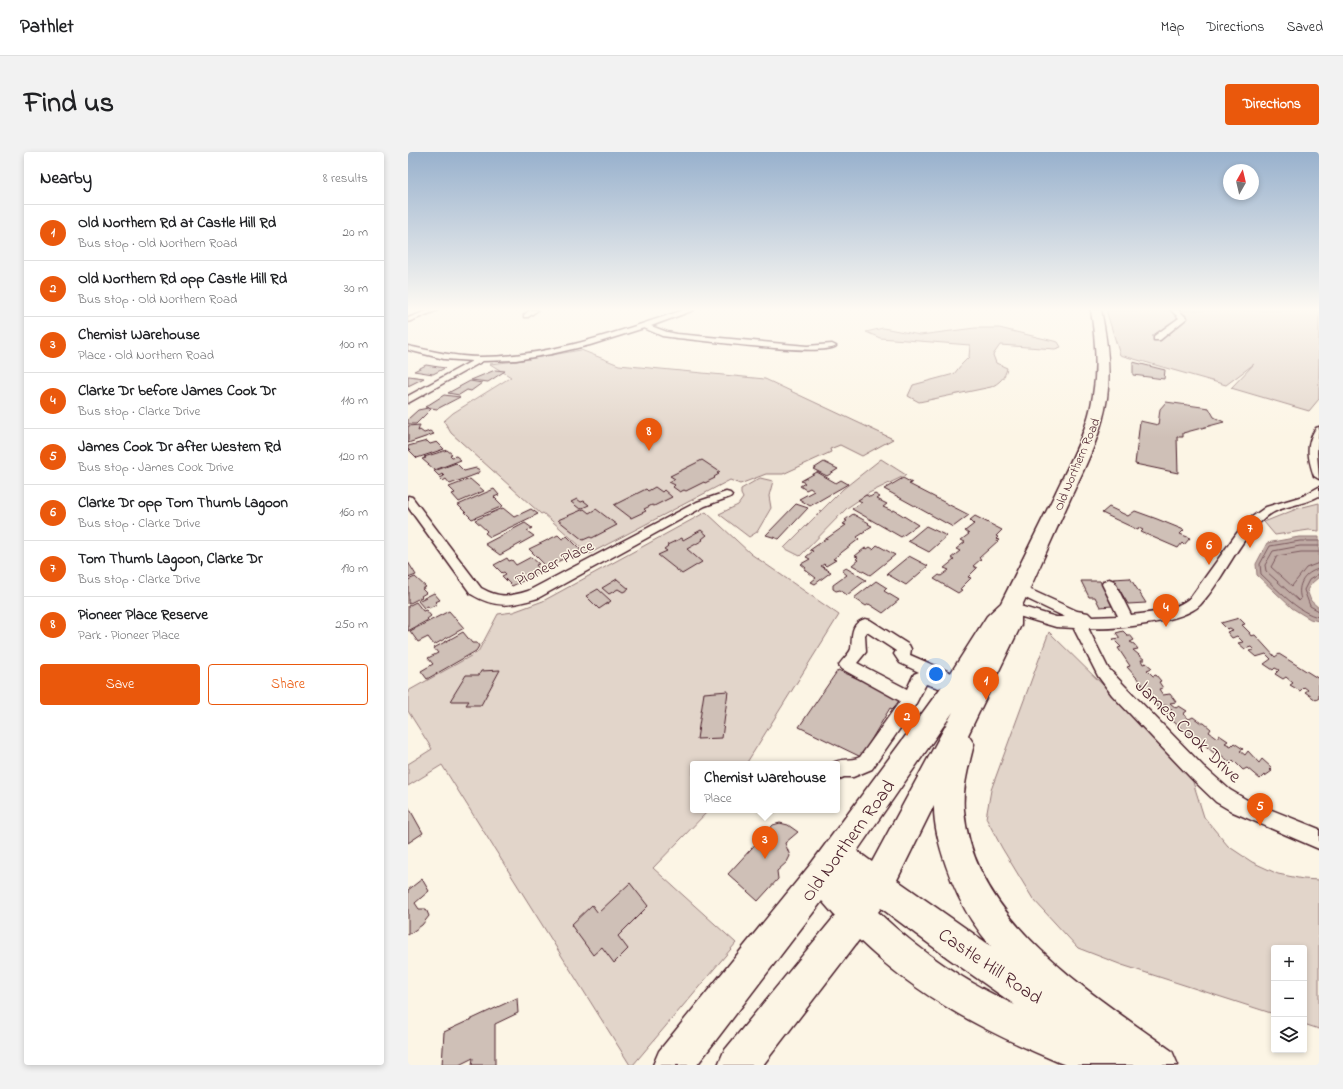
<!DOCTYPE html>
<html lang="en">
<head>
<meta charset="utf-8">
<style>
	:root { --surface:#fff; --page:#f2f2f2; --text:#202124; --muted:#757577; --line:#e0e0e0; --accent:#ea580c }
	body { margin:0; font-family:"Indie Flower",sans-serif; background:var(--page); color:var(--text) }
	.controls { position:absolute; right:12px; bottom:12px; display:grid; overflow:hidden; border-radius:4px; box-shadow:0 2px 6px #0003 }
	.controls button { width:36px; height:36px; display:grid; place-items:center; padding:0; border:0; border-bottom:1px solid var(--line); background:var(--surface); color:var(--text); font:20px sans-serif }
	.compass { position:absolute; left:815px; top:12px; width:36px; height:36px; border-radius:50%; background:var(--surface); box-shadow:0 2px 6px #0003; rotate:8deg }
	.you { position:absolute; left:528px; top:522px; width:14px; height:14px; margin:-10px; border:3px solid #fff; border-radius:50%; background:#1a73e8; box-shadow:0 0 0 6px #1a73e833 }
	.badge { display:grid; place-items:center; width:26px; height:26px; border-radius:50%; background:var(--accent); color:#fff; font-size:13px; font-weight:700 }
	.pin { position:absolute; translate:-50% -33px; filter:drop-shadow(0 1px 2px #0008) }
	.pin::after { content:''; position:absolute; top:21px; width:14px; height:12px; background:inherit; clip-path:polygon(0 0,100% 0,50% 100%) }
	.popup { position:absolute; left:282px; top:609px; width:150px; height:52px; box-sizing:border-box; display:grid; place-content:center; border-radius:4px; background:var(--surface); filter:drop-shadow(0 1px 3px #0005); font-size:13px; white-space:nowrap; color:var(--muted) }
	.popup b { font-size:15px; color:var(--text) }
	.popup::after { content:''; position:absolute; left:50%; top:100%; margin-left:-8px; border:8px solid transparent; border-top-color:var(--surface) }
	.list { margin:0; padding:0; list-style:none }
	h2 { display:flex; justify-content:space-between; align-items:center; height:52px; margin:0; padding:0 16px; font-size:17px }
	h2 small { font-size:13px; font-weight:400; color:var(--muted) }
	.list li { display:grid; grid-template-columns:26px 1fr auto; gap:12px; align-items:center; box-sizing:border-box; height:56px; padding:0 16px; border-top:1px solid var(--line) }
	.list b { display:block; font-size:15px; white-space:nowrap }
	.list p { margin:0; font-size:13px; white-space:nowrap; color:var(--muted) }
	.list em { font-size:13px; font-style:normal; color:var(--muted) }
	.actions { display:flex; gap:8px; padding:12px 16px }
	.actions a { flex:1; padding:9px 0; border:1px solid var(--accent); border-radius:4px; text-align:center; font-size:14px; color:var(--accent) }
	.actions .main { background:var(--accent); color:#fff }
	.icon { flex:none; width:22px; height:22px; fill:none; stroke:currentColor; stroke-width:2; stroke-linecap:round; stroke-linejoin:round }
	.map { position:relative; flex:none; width:911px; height:913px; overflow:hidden; border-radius:4px }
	header { display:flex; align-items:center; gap:24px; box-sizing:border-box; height:56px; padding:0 20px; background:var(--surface); border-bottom:1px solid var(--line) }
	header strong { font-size:19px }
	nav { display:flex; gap:22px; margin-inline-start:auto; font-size:14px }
	.intro { display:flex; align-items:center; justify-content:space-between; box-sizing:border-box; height:96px; padding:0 24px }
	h1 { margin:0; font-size:28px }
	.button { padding:10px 18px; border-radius:4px; background:var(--accent); color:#fff; font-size:14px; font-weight:700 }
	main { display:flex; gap:24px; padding:0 24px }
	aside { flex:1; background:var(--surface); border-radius:4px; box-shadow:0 2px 6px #0003 }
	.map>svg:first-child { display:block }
	.green { fill:#e2d5ca; stroke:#967a7a }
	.water { fill:#c0aca5; stroke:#917474 }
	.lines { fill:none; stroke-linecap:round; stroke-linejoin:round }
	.shore { stroke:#79575c; stroke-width:1 }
	.building { fill:#cfc0b7; stroke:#4a1f2b }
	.street-casing { stroke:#4a1f2b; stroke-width:3 }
	.primary-casing { stroke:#4a1f2b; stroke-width:3 }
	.street { fill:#fcf5e5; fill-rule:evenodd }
	.primary { fill:#fcf5e5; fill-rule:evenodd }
	.labels { text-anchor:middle; stroke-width:3; stroke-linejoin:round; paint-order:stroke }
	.far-street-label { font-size:13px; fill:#4a1f2b; stroke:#fcf5e5 }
	.street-label { font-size:16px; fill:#4a1f2b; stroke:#fcf5e5 }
	.near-street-label { font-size:19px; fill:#4a1f2b; stroke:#fcf5e5 }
</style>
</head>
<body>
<header>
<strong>Pathlet</strong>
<nav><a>Map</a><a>Directions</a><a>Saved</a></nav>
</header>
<div class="intro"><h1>Find us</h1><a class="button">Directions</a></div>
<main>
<aside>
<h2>Nearby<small>8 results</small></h2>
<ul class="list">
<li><span class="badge">1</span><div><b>Old Northern Rd at Castle Hill Rd</b><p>Bus stop · Old Northern Road</p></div><em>20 m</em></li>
<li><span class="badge">2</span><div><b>Old Northern Rd opp Castle Hill Rd</b><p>Bus stop · Old Northern Road</p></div><em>30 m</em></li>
<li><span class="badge">3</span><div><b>Chemist Warehouse</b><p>Place · Old Northern Road</p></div><em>100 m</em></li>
<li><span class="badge">4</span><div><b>Clarke Dr before James Cook Dr</b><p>Bus stop · Clarke Drive</p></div><em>110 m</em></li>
<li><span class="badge">5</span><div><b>James Cook Dr after Western Rd</b><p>Bus stop · James Cook Drive</p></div><em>120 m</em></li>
<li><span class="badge">6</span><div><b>Clarke Dr opp Tom Thumb Lagoon</b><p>Bus stop · Clarke Drive</p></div><em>160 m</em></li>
<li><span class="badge">7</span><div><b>Tom Thumb Lagoon, Clarke Dr</b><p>Bus stop · Clarke Drive</p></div><em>190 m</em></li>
<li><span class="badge">8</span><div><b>Pioneer Place Reserve</b><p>Park · Pioneer Place</p></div><em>250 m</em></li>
</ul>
<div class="actions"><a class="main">Save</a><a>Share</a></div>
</aside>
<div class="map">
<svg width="911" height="913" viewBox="0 0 911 913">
	<rect width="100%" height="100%" fill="#fcf5e5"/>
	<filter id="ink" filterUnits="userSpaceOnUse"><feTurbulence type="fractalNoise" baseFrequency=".025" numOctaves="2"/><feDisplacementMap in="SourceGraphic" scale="8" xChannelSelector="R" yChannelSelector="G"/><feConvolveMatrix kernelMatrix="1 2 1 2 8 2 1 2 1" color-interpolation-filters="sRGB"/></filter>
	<g filter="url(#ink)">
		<g class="green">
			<polygon points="698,158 911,158 911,247 901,259 823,236 846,212 818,233 712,203"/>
			<path d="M475,176L512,183L567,176H591L650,190L653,195L647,197L592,193L585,203L588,211L599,216C597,226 591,231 583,235L511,250L500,244L505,233L546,222L553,213L561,205L562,193L472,186L458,180Z"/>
			<polygon points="173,198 211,213 357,227 485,287 454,304 432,293 422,297 423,300 375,322 358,322 332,332 322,328 181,402 135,361 133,362 43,281 36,269 45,261 103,225 82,212 109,209"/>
			<polygon points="473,307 498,323 461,341 439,356 392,404 376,396 435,337"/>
			<polygon points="352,326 365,329 361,344 363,356 349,380 341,385 311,362 330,353 335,346 333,342 333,337"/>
			<polygon points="911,351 911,379 901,378 867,383 856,370 891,356"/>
			<polygon points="298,360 343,402 431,463 338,612 285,612 285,658 301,658 245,716 328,791 225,913 222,913 34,613 0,634 0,612 24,597 0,559 0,539 70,500 90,462 105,460 135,449"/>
			<polygon points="641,480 755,592 785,630 796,665 820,694 844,710 870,722 895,727 911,728 911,877 896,872 896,796 866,796 866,862 714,813 670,796 625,747 594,696 578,666 583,638"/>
		</g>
		<polygon class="water" points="891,385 911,385 911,425 904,431 899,438 903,449 911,456 911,469 902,467 884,456 849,423 848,412 859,391"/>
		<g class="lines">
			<g class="shore">
				<path d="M911,389H892L862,394L852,412L853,422C868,436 891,462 911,465"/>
				<path d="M911,394H892L865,399L857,413L858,419L891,449L893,447C888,433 897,420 911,417"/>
				<polyline points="911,400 893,400 869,404 863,415 884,434 898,416 911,411"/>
				<polyline points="911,422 901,428 896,438 902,454 911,459"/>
			</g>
		</g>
		<g class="building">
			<polygon points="725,210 757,218 756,227 725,223"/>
			<polygon points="18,213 37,216 25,222 6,219"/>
			<polygon points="87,218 97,219 80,230 63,228"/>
			<polygon points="0,224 1,224 16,226 0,234"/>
			<polygon points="62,229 74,231 63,239 59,238 51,243 40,241"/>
			<polygon points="36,243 52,245 29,257 17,255"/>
			<polygon points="758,250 801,256 806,265 816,270 775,281 775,285 769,285 770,321 727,312 732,269 750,273 752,257"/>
			<polygon points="20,256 23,257 8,272 0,272 0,267 10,258"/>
			<polygon points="12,273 10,279 12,278 16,281 22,279 26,282 0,291 0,274"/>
			<polygon points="19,289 22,292 29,290 36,297 9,306 0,297 0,294"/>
			<polygon points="39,298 44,302 42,303 44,305 48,304 53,308 27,318 14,307 18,306 16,305"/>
			<polygon points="294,308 312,320 309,321 311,322 306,325 307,326 297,331 296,330 278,339 276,338 272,340 265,335 267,333 261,330 267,327 262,324"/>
			<polygon points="416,310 430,317 419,324 405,317"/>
			<polygon points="48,311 56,319 68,316 72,318 69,322 42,332 38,327 35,329 32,326 36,324 34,322 31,324 26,319"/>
			<polygon points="409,320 428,331 433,328 440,332 402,354 391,347 406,339 402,336 398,338 392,334 397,331 393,329"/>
			<polygon points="495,326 504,331 501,332 561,363 545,375 476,337"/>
			<polygon points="62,327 76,339 51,350 44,342 47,341 41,335"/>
			<polygon points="247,335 254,340 256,338 264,345 246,354 244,353 236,357 238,359 223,366 206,353 238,337 240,339"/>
			<polygon points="86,337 91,343 86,345 95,354 64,367 50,353"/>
			<polygon points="467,342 472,345 469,347 479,352 475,355 484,359 486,358 510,373 493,385 444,357 454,350 450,348 458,343 462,345"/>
			<polygon points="169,347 173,350 176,349 181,353 172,357 163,350"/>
			<polygon points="388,352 400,356 371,387 358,383"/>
			<polygon points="701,355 720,364 727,359 749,367 776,378 772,382 782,386 776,393 774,391 770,396 733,380 735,378 731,376 730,378 694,361"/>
			<polygon points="95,356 106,365 123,357 130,362 82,385 77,381 79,379 67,368"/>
			<polygon points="176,357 181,361 188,357 209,373 184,386 182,385 175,388 150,368"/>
			<polygon points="445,362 461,371 460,372 464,374 456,379 457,380 449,385 451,387 425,407 428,408 418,414 416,412 413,414 423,420 407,432 403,430 408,426 396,417 398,416 393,412 402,407 398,405 405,399 402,398 438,373 435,372 439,369 437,368"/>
			<polygon points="567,364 594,378 588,384 590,385 588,387 591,388 571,406 573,407 565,414 569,416 560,425 563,426 552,437 554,438 550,441 526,427 531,423 533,424 541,418 536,416 546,408 543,406 552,399 548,397 557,390 553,388 561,382 557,379 566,372 562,368"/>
			<polygon points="117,371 124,376 119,379 126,384 92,403 77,392"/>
			<polygon points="518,374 539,384 521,400 500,389"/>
			<polygon points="293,378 299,383 294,387 295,388 279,397 294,410 274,422 250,403 259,399 256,397 260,394 259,393 274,386 275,388"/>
			<polygon points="150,383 154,387 159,384 173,398 139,415 121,397"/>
			<polygon points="469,393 487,403 462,423 444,413 450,408 448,407 450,405 447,404 457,396 459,397 462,395 465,397"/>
			<polygon points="501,404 520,414 498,433 479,422"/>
			<polygon points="123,405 131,412 128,413 134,420 104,434 94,424 98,422 96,420 94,421 86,413 99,406 101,409 104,408 108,413"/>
			<polygon points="0,410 8,423 0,426"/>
			<polygon points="438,416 458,428 439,443 432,438 428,439 425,437 425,433 439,423 434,419"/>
			<polygon points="7,425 18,435 14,437 18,441 13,444 14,445 0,452 0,428"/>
			<polygon points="722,426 738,451 720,452 705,427"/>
			<polygon points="209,427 221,437 215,440 210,437 201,442 194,436"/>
			<polygon points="468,429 479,436 476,439 491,448 475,461 461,452 458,454 446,446"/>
			<polygon points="673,429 692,429 704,454 692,455 687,445 681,445"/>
			<polygon points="190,437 203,449 191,457 178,444"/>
			<polygon points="26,441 32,448 27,450 29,452 21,456 20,454 16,456 10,449"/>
			<polygon points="8,450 15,459 18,458 23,464 19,467 20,468 0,479 0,454"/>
			<polygon points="41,459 56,476 26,493 20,485 10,490 2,479"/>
			<polygon points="831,466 837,472 834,473 842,481 841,481 843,484 847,483 867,505 871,502 911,527 911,546 908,548 897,540 900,538 896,535 892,539 882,533 885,531 878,525 875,527 867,522 871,518 867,516 865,518 856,512 863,507 858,502 848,505 841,499 846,498 843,495 837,497 830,491 835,490 829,484 824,486 819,480 825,478 822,476 819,477 813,471"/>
			<polygon points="715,479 719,483 722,483 726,488 722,490 726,492 730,497 725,498 737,508 733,508 735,512 738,511 744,516 739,518 745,524 748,523 753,529 751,530 755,536 751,537 755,543 762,542 768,550 762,551 768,556 771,554 779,559 775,562 781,567 785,565 793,571 796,571 803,577 801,580 809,586 811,583 820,589 817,591 823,594 826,591 835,597 832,599 837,603 840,599 851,611 854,607 864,616 862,618 864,619 857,624 856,623 852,627 839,616 835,618 825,608 823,611 809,600 807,602 783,581 782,584 758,563 764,558 758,553 750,555 732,533 735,533 719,515 722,514 710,496 713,495 705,487 712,486 708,481"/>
			<polygon points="55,480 64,491 69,491 71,494 68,499 19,527 13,519 25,512 20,506 30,501 26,496"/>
			<polygon points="92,518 73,553 58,553 61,549 42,549 58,523 71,523 73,519"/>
			<polygon points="430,518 496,547 489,559 482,556 453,605 391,575"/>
			<polygon points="320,539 314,586 289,587 296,541"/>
			<polygon points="0,654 15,681 0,691"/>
			<polygon points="372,671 380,673 390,680 377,691 382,704 379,710 369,719 370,727 350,749 320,722 365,673"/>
			<polygon points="14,727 21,739 7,751 11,757 18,757 21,764 14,773 0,783 0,738"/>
			<polygon points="222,731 240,754 210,784 220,797 206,811 194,795 185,803 163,773 184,753 190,761"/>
			<polygon points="109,846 110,861 87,872 87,913 64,913 65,906 51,913 34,913 36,880"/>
		</g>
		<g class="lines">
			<defs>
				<g id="street">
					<polygon points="21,158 30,158 0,170 0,166"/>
					<polygon points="122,158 130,158 120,165 116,165 116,163"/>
					<path d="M276,158H286L243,174L259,180L269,182L399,194L424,192L428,194C415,205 292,188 269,186L254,184L236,176L182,193L143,202L108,208L75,209L0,251V244L64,209L36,207L0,198V194C24,199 48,205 72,205C143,205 211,179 276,158Z"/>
					<polygon points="763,158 770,158 779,166 752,188 746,188 746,184 771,166"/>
					<path d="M911,275L909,301L911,327L906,324C900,306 897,293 908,276Z"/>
					<path d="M911,335V344L909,345C893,354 873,353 858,365C829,389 817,426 792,453C774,471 704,478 680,476L700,516L716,533L795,614L822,638L839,648L911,677V697L825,660L808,650L783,626L704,543L690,524L666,477L667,476L648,475L597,460L595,456L597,452L602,451L648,465H657L607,441L605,438L607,435L612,433L669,459L680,461L684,465L710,464L694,432L696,429L701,427L706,429L723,463C743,461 767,459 783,445L829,381L844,365L858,355L895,344Z"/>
					<path d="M318,340L322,341L324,343L322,345L297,354L130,446C103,454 88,457 63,442L0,355V344L4,345L73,436C91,446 101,445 120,439L289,350Z"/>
					<path d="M457,467L462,468L501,493L503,497L502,503L555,526L557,531L555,536L549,538L537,533L531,536L518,532L504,559L464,617L445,625H436L429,628V612H424C432,605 442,610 452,605L492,549L434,517L431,513C434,508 441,502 443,497C445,485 441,472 457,467ZM459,480L488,499L486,502L492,511L511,520L506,522L499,537L449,511L458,500L457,483Z"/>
				</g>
				<path id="primary" d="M683,158H693C699,187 703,216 699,246C694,281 678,313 663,345C646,382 630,419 613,456V473L560,583L566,592C561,613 554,636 556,658C565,769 682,840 764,899L770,913H658L650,910C576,879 510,845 451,788L355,913H310L316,899L427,764L414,749L289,913H245L251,899L402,713L502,578L537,530L579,464L593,451C611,415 629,378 647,342C662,310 680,278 685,243C690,214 687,186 683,158ZM545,560L464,710L449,699ZM526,653C525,687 546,741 564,769C570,778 576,786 583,794L489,728ZM473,756L540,806L607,853C557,830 510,798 470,760Z"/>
			</defs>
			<use href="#street" class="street-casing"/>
			<use href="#primary" class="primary-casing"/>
			<use href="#street" class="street"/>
			<use href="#primary" class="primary"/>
		</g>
	</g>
	<linearGradient id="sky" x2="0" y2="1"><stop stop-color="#98b1cd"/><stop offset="0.55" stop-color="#fefaf3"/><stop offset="1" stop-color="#fefaf3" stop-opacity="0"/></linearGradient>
	<rect width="911" height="286" fill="url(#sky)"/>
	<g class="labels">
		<g class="far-street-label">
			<text transform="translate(668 312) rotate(-67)" y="5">Old Northern Road</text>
		</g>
		<g class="street-label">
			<text transform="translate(146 410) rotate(-26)" y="6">Pioneer Place</text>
		</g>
		<g class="near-street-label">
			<text transform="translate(781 578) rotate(44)" y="7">James Cook Drive</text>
			<text transform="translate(439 688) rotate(-54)" y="7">Old Northern Road</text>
			<text transform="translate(583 813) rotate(34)" y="7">Castle Hill Road</text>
		</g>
	</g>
</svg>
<div class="controls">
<button>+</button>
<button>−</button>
<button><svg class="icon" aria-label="layers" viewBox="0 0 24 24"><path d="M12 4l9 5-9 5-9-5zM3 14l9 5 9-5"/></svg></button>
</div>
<svg class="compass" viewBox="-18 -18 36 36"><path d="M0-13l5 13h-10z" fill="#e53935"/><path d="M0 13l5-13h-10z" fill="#757577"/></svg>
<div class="you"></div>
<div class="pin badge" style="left:578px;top:548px">1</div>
<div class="pin badge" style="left:499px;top:584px">2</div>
<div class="pin badge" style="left:357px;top:707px">3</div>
<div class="popup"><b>Chemist Warehouse</b>Place</div>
<div class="pin badge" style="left:758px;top:475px">4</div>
<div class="pin badge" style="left:852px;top:674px">5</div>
<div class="pin badge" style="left:801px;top:413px">6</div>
<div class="pin badge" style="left:842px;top:396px">7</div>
<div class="pin badge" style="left:241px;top:299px">8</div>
</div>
</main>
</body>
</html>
